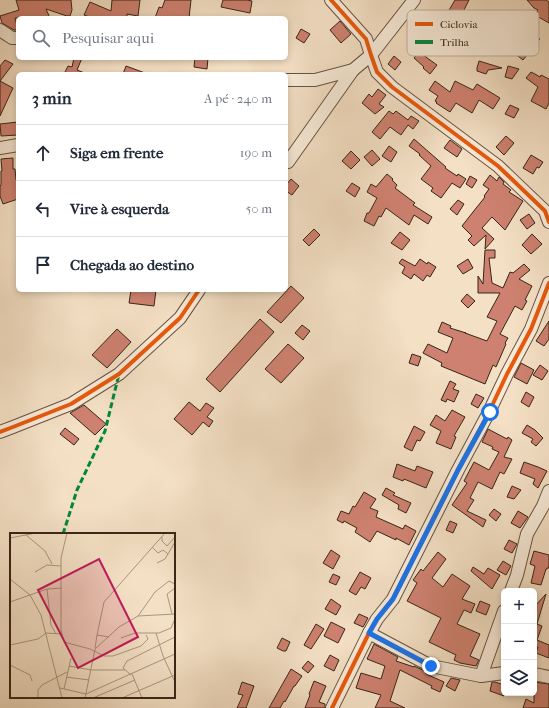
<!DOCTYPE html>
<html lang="pt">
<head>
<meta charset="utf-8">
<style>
	:root { --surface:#fff; --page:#f6f6f7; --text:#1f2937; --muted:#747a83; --line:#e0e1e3 }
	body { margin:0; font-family:"IM FELL French Canon",serif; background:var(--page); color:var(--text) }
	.controls { position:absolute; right:12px; bottom:12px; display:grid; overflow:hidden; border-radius:6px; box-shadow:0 2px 6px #0003 }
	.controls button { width:36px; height:36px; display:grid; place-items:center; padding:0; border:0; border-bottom:1px solid var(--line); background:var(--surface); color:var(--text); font:20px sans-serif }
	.stop { position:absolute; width:12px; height:12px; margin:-9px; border:3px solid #1a73e8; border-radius:50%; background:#fff }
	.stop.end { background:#1a73e8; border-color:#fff; box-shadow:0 1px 4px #0008 }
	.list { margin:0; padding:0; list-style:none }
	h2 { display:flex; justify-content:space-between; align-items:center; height:52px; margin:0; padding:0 16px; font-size:17px }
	h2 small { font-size:13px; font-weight:400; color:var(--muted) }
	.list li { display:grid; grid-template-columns:26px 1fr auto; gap:12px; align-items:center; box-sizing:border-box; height:56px; padding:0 16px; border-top:1px solid var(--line) }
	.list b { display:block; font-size:15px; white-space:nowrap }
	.list em { font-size:13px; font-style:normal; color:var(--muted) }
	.icon { flex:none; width:22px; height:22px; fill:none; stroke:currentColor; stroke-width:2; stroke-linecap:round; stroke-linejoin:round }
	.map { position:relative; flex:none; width:549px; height:708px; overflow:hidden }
	.search { position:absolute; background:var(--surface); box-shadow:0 2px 6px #0003; left:16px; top:16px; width:272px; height:44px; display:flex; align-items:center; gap:10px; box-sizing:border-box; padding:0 14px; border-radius:6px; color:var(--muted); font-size:15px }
	.panel { position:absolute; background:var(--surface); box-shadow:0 2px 6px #0003; left:16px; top:72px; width:272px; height:220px; border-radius:6px }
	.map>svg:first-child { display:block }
	.building { fill:#ce8170; stroke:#372617 }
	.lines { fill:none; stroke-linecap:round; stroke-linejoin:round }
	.minor-casing { stroke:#665442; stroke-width:14 }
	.minor { stroke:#f8ebd9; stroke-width:12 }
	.quiet { stroke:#00873e; stroke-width:3; stroke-dasharray:6 3; stroke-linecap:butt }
	.cycleway-casing { stroke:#f8ebd9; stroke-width:6 }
	.cycleway { stroke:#e8590c; stroke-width:4 }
	.route { stroke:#1a73e8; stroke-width:5 }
	.inset-road { fill:none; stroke:#a8967f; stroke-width:1 }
	.view { fill:#c2185b; fill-opacity:0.15; stroke:#c2185b; stroke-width:2 }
	.inset-edge { fill:none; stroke:#372617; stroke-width:2 }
	.key { fill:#f8ebd9; stroke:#beb09f; stroke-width:1 }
	.key-label { font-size:11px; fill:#372617 }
</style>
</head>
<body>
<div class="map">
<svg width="549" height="708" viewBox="0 0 549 708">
	<rect width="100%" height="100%" fill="#f4e0c5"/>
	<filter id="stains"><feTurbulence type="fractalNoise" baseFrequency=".005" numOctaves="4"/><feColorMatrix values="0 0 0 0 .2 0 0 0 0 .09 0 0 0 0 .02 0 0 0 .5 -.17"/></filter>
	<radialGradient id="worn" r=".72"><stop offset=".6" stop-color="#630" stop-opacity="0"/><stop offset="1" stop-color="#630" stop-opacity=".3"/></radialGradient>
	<g class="building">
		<polygon points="16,0 71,0 72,10 70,16 67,16 46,9 50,18 15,18 18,30 14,30 2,23 0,16 19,10"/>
		<polygon points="112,0 140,0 138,16 127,14 127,18 92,18 84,15 90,2 111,11"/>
		<polygon points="165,0 191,0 189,18 170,17 169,18 155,18 159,7 162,8"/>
		<polygon points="223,0 247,0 252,1 250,13 221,7"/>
		<polygon points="455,0 469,0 460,18 448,12"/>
		<polygon points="527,0 546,0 549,2 549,23 535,15 538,10 534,8"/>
		<polygon points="340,21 351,34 341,43 330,30"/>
		<polygon points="301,29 310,34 304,43 296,38"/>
		<polygon points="531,34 540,39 530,49 531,50 523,60 514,53"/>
		<polygon points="419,52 437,65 430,74 423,68 424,67 414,58"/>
		<polygon points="394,56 401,62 395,70 388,64"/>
		<polygon points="74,58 82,58 77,70 87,74 64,74 68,66 72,67"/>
		<polygon points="195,58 208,58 207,69 194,67"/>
		<polygon points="5,60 13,64 0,81 13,88 0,116 0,66"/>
		<polygon points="479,61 502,68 488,70 486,74 477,71 477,68"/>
		<polygon points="126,66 145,73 145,74 123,74"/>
		<polygon points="508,66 519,69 512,79 505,77"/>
		<polygon points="531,72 535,74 540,77 541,75 549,79 549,103 546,109 531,101 538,87 526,78"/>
		<polygon points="435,81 450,92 455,81 473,90 477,84 500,98 493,109 479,100 472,113 456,103 450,112 436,103 437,102 435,101 438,96 429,90"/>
		<polygon points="378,89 386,95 379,104 384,107 375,114 362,103 369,94 372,97"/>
		<polygon points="510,105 519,109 514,118 505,114"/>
		<polygon points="389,111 393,114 396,111 408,120 411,116 419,121 413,129 408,125 401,135 390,127 380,139 372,132"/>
		<polygon points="18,122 18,135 1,136 0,124"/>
		<polygon points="506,136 514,143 504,155 496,147"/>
		<polygon points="414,139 446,167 445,168 457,176 458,174 466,179 460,188 452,183 441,198 431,191 433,188 421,179 431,166 419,155 420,154 409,146"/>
		<polygon points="450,140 462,149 457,157 444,148"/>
		<polygon points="389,146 397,152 391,162 382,156"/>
		<polygon points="372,150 380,159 372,166 364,157"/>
		<polygon points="351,151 360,160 351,169 342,161"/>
		<polygon points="531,155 543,162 539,168 537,167 533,174 523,168"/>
		<polygon points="13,158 13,169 15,169 16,180 18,180 18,199 3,204 0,196 0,186 1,185 1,171 2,171 1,159"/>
		<polygon points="387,174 393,179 392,180 397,185 395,188 415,203 413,205 432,217 428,224 414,215 409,225 386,208 381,217 379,216 374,226 364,221 367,213 369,213 377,198 367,192 371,184 376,187"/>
		<polygon points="490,175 497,181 499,177 504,182 503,184 511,190 509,192 523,201 505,230 492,217 482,228 494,239 485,249 486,235 474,246 468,240 472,236 462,226 473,212 485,197 484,196 489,189 483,185"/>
		<polygon points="470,176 477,180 472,188 466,184"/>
		<polygon points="291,179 299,186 292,195 286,191 286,185"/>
		<polygon points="352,183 360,188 355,197 346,191"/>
		<polygon points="458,200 464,204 457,215 450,209"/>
		<polygon points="529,214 535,223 527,229 520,220"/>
		<polygon points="314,229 320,235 309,246 303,240"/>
		<polygon points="400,232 410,240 402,250 391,243"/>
		<polygon points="532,234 542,244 531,254 522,245"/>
		<polygon points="485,250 495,250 495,258 489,258 492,283 503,288 510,272 513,273 524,264 530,270 519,279 532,286 525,300 527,301 522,310 515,306 500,334 508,338 505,343 506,344 496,367 493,365 485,384 441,366 442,363 423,353 428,344 447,353 453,338 438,332 442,322 451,326 450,328 466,333 465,333 487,341 497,321 487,317 500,293 478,293 478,276 483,284"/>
		<polygon points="402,259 415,266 420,259 427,264 428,262 436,267 430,277 427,275 423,281 414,274 411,279 402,273 405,267 399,263"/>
		<polygon points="468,259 473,268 463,274 457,266"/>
		<polygon points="291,286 304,298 281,323 267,312"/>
		<polygon points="131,290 156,290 154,306 129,303"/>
		<polygon points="467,294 475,301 468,308 461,301"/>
		<polygon points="260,319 274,332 220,392 206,379"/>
		<polygon points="549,321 549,339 544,346 536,341"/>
		<polygon points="302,325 310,331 303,340 295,333"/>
		<polygon points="117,329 131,342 107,368 92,355"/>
		<polygon points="288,344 304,358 281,383 265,369"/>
		<polygon points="412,354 421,357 418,366 409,363"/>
		<polygon points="521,363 534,370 527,384 514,377"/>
		<polygon points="540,365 548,371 542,380 533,375"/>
		<polygon points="450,381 456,384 453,389 459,391 454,402 447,399 446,402 441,400"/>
		<polygon points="526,392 534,397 529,407 521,402"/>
		<polygon points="476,394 484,398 478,408 471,404"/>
		<polygon points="189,402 200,411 206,403 214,408 207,417 213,421 209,427 203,422 192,435 174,419"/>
		<polygon points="84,405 106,424 95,435 70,413"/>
		<polygon points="452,410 465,417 454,436 456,437 451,449 436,443 441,431 430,425 436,415 445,421"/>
		<polygon points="527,425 535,430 543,438 536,446 531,442 533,439 522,433"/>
		<polygon points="414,426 425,432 420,441 417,440 412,451 404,447"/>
		<polygon points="65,428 79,439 74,445 60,434"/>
		<polygon points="488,429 507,439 508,437 512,440 504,457 512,459 504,474 500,472 492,489 478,482 470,498 474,500 467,511 486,520 483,527 452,505 467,483 464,481 474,462 489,470 499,452 492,449 493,447 482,442"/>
		<polygon points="524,462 538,467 547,471 538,488 533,484 535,479 520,473"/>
		<polygon points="397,464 415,471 417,466 433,472 426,488 404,479 403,481 393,477"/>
		<polygon points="512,486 521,490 514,499 507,497"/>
		<polygon points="386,488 395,493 393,495 411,503 406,513 398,509 399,505 382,495"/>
		<polygon points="364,492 376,499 370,508 378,511 376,517 403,529 405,525 416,531 409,545 396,538 396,540 377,531 370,542 355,532 357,528 344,521 343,523 337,520 341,511 349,514 353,506 355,507"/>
		<polygon points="494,509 501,514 496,521 489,515"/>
		<polygon points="518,511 528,517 520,528 511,523"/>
		<polygon points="450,521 457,524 453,533 446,530"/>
		<polygon points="509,540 517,544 512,553 504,549"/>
		<polygon points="331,550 340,556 333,569 323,563"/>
		<polygon points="534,551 549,555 549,568 547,568 547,569 546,569 541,585 531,583 535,566 530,564"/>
		<polygon points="438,552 446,559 432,578 443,587 452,574 470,586 462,599 475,604 471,613 464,610 457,624 480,634 470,656 479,660 476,666 460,663 454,660 456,655 429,642 441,618 407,601 417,583 413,580 421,569 423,571"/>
		<polygon points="503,561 511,566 506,575 497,570"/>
		<polygon points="473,567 484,574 488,568 500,575 492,589 471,571"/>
		<polygon points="360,572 371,578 365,589 361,587 356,595 349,591"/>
		<polygon points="333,574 340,577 336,585 329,582"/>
		<polygon points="546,594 537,624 542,626 537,640 549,645 549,658 536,653 538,647 534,647 534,607"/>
		<polygon points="331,599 341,606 336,615 325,609"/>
		<polygon points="480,601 490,605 486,615 476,611"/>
		<polygon points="359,614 368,618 363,627 354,623"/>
		<polygon points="331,622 345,629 338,643 324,636"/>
		<polygon points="316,624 324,629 311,649 304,645"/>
		<polygon points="282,638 290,642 286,651 283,651 277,648"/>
		<polygon points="374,644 398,657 396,661 414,667 414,666 427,672 426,674 444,682 440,692 431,688 432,686 400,670 390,701 405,708 375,708 381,695 356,688 361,673 381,679 385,666 367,659"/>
		<polygon points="330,655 339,660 334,671 324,666"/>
		<polygon points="308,661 314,666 308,673 302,668"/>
		<polygon points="291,669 302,676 295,686 294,686 285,702 284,701 280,708 269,708"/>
		<polygon points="451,678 460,680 455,691 446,686"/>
		<polygon points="314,681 326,686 319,702 325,704 325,708 305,708 310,695 309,694"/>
		<polygon points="242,682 254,686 246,708 237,708 243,695 238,694"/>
		<polygon points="492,682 495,682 504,685 504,696 490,691"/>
		<polygon points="534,682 549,684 549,708 523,708 526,699 534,703"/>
	</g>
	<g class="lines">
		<defs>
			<g id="minor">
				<polyline points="331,0 366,39 371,55 377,72 392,87 498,166 545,211 549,222"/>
				<polyline points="0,30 12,38 18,38"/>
				<polyline points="286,80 315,80 353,70 371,55 414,0"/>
				<polyline points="0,148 18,145"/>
				<polyline points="288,162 353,70"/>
				<polyline points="0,432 13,427 71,404 119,374 180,318 199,290"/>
				<polyline points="511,591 517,575 527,534 543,506 549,491"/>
				<polyline points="369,633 431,666 481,676 504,673"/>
				<polyline points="534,674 549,677"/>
				<polyline points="481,676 504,611"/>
				<polyline points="332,708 369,633 377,619 393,599 458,470 489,412 507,374 531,329 549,283"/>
			</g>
		</defs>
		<use href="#minor" class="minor-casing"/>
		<use href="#minor" class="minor"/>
		<polyline class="quiet" points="63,534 77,490 105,431 119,374"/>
		<defs>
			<g id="cycleway">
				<polyline points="331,0 366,39 371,55 377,72 392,87 498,166 545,211 549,222"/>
				<polyline points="0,432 13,427 71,404 119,374 180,318 199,290"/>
				<polyline points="332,708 369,633 377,619 393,599 458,470 489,412 507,374 531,329 549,283"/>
			</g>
		</defs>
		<use href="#cycleway" class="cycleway-casing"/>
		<use href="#cycleway" class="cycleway"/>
	</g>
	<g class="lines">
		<polyline class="route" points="431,666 369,633 377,619 393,599 458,470 490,412"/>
	</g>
	<g transform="translate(10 533)">
		<rect width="165" height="165" fill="#f4e0c5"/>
		<path class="inset-road" d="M57,0L51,25V97L54,109L80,116L94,123H103L131,113L138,106L136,102M16,2L35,18L42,31M152,4V8L157,13L165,4M0,5L26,0M142,14L148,20L153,17L158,21M147,30L155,26L165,9M25,39L37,32L51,33M0,46L20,62L31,82L52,165M37,56L41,92L46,101M0,69L37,56L52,55M162,81L157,61L165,55M128,83L145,59L159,48L165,51M146,100L153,123L165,149M99,104L87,102L94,69L155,0M111,105L125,100H149L161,95L165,86M0,112L28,106L36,100L52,101M85,115L87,102M0,132L20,142L22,148M59,133L81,137H115M122,141L132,165M121,142L113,135L117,128L165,104M56,144L79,147M50,155L76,161L165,121M54,156L61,125M28,165V157L32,152L57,139M75,165L85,116L109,94L128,83L165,81M83,165L125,147M112,165L165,142"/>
		<path class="view" d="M89,26L128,104L68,135L28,57Z"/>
		<rect width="165" height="165" class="inset-edge"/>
	</g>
	<rect x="407" y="10" width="132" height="46" rx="6" class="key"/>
	<rect x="415" y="22" width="18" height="4" fill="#e8590c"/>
	<rect x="415" y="40" width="18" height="4" fill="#00873e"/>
	<g class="key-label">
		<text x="440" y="28">Ciclovia</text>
		<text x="440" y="46">Trilha</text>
	</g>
	<rect width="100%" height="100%" filter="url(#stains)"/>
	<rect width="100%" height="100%" fill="url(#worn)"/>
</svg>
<div class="controls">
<button>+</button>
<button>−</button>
<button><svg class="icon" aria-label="layers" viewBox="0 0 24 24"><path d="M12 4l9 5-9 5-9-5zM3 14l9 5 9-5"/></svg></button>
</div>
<div class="stop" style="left:490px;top:412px"></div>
<div class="stop end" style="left:431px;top:666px"></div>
<div class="search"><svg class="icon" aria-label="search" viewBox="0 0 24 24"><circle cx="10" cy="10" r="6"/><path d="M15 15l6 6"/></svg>Pesquisar aqui</div>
<section class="panel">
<h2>3 min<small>A pé · 240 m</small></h2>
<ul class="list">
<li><svg class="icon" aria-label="ahead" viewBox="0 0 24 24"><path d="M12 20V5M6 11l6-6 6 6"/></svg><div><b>Siga em frente</b></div><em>190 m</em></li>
<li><svg class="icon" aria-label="left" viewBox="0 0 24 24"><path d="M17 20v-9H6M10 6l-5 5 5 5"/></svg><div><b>Vire à esquerda</b></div><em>50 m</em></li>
<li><svg class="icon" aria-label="arrive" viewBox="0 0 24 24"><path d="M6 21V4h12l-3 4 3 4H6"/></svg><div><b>Chegada ao destino</b></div></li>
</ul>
</section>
</div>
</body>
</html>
